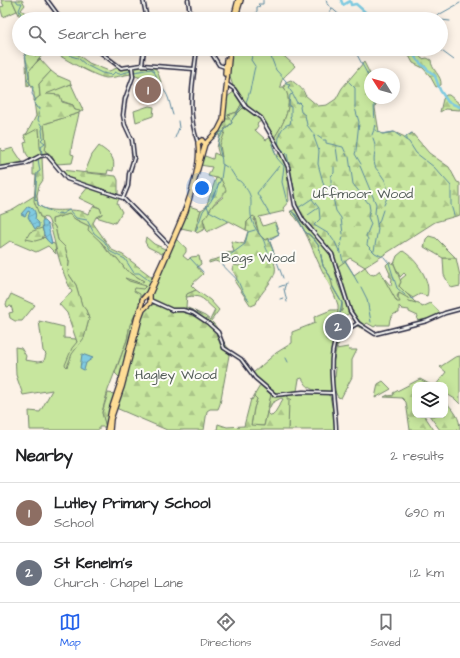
<!DOCTYPE html>
<html lang="en">
<head>
<meta charset="utf-8">
<style>
	:root { --surface:#fff; --page:#f2f2f2; --text:#202124; --muted:#757577; --line:#e0e0e0; --accent:#2563eb }
	body { margin:0; font-family:"Architects Daughter",sans-serif; background:var(--page); color:var(--text) }
	.controls { position:absolute; right:12px; bottom:12px; display:grid; overflow:hidden; border-radius:8px; box-shadow:0 2px 10px #0003 }
	.controls button { width:36px; height:36px; display:grid; place-items:center; padding:0; border:0; border-bottom:1px solid var(--line); background:var(--surface); color:var(--text); font:20px sans-serif }
	.compass { position:absolute; left:364px; top:68px; width:36px; height:36px; border-radius:50%; background:var(--surface); box-shadow:0 2px 10px #0003; rotate:307deg }
	.you { position:absolute; left:202px; top:188px; width:14px; height:14px; margin:-10px; border:3px solid #fff; border-radius:50%; background:#1a73e8; box-shadow:0 0 0 6px #1a73e833 }
	.badge { display:grid; place-items:center; width:26px; height:26px; border-radius:50%; background:var(--accent); color:#fff; font-size:13px; font-weight:700 }
	.pin { position:absolute; translate:-50% -50%; border:2px solid #fff; box-shadow:0 1px 4px #0006 }
	.list { margin:0; padding:0; list-style:none }
	h2 { display:flex; justify-content:space-between; align-items:center; height:52px; margin:0; padding:0 16px; font-size:17px }
	h2 small { font-size:13px; font-weight:400; color:var(--muted) }
	.list li { display:grid; grid-template-columns:26px 1fr auto; gap:12px; align-items:center; box-sizing:border-box; height:60px; padding:0 16px; border-top:1px solid var(--line) }
	.list b { display:block; font-size:15px; white-space:nowrap }
	.list p { margin:0; font-size:13px; white-space:nowrap; color:var(--muted) }
	.list em { font-size:13px; font-style:normal; color:var(--muted) }
	.icon { flex:none; width:22px; height:22px; fill:none; stroke:currentColor; stroke-width:2; stroke-linecap:round; stroke-linejoin:round }
	.map { position:relative; flex:none; width:460px; height:430px; overflow:hidden }
	.search { position:absolute; background:var(--surface); box-shadow:0 2px 10px #0003; left:12px; right:12px; top:12px; height:44px; display:flex; align-items:center; gap:10px; box-sizing:border-box; padding:0 14px; border-radius:22px; color:var(--muted); font-size:15px }
	.sheet { height:172px; background:var(--surface) }
	nav { display:flex; justify-content:space-around; align-items:center; box-sizing:border-box; height:56px; border-top:1px solid var(--line); background:var(--surface); font-size:11px; color:var(--muted) }
	nav a { display:grid; justify-items:center; gap:2px }
	nav .on { color:var(--accent) }
	.map>svg:first-child { display:block }
	.built { fill:#fbe7d4 }
	.green { fill:#c7e69e; stroke:#74846c }
	.forest { fill:url(#forest-firs); stroke:#74846c; fill-rule:evenodd }
	.cemetery { fill:url(#cemetery-stones); stroke:#74846c }
	.water { fill:url(#water-waves); stroke:#5a879e }
	.lines { fill:none; stroke-linecap:round; stroke-linejoin:round }
	.stream { stroke:#5a879e; stroke-width:1 }
	.river { stroke:#80cae0; stroke-width:2.5 }
	.secondary-casing { stroke:#22223b; stroke-width:5 }
	.highway-casing { stroke:#22223b; stroke-width:6 }
	.secondary { stroke:#fdfcf7; stroke-width:2 }
	.highway { stroke:#fedd96; stroke-width:3.5 }
	.labels { text-anchor:middle; stroke-width:4; stroke-linejoin:round; paint-order:stroke }
	.park-label { font-size:14px; fill:#545d59; stroke:#fdfcf7 }
</style>
</head>
<body>
<div class="map">
<svg width="460" height="430" viewBox="0 0 460 430">
	<defs>
		<pattern id="forest-firs" width="22" height="20" patternUnits="userSpaceOnUse"><rect width="22" height="20" fill="#c7e69e"/><path d="M5 1l3.5 6h-7zM16 11l3.5 6h-7z" fill="#abc589"/></pattern>
		<pattern id="cemetery-stones" width="16" height="16" patternUnits="userSpaceOnUse"><rect width="16" height="16" fill="#c7e69e"/><path d="M2 7V4a2 2 0 0 1 4 0v3zM10 15v-3a2 2 0 0 1 4 0v3z" fill="#abc589"/></pattern>
		<pattern id="water-waves" width="16" height="10" patternUnits="userSpaceOnUse"><rect width="16" height="10" fill="#80cae0"/><path d="M0 5q4-4 8 0t8 0" fill="none" stroke="#6eadc1"/></pattern>
	</defs>
	<rect width="100%" height="100%" fill="#fcf2e7"/>
	<filter id="ink" filterUnits="userSpaceOnUse"><feTurbulence type="fractalNoise" baseFrequency=".025" numOctaves="2"/><feDisplacementMap in="SourceGraphic" scale="8" xChannelSelector="R" yChannelSelector="G"/><feConvolveMatrix kernelMatrix="1 2 1 2 8 2 1 2 1" color-interpolation-filters="sRGB"/></filter>
	<g filter="url(#ink)">
		<polygon class="built" points="153,76 157,94 155,96 156,103 141,104 141,78"/>
		<g class="green">
			<polygon points="1,0 12,0 17,11 3,17 0,7 4,6"/>
			<path d="M231,49H276L295,66C289,74 281,76 280,87H284C295,103 283,125 274,138L261,118L247,107L233,86L229,74Z"/>
			<polygon points="40,59 51,71 39,84 40,96 34,101 34,93 31,85 30,85 28,71"/>
			<path d="M141,66C157,66 156,67 161,82L156,88L153,76L141,78L133,75V68Z"/>
			<path d="M71,84L83,110L79,113C77,125 71,143 71,154L74,155L72,163L56,164L51,155L45,151L46,144L44,124L79,113L75,110L73,105L45,95L48,92Z"/>
			<polygon points="235,91 242,103 237,112 228,115 230,120 225,119 227,97"/>
			<polygon points="149,106 154,107 153,116 136,122 134,111"/>
			<path d="M243,108H247L262,120L257,124L258,126L255,130L266,140L271,137L274,141L272,144L277,157L279,152L287,169L289,201L283,208L285,211L259,217L263,226L275,222L279,234L265,240L259,234L255,218L253,216L247,222L246,230L229,221L207,232L203,219L213,205L223,197L221,179L208,176L212,167L200,165L202,155L213,159L214,153L221,156C215,136 229,121 243,108Z"/>
			<polygon points="39,127 41,154 30,159 26,153 24,143 27,142 24,135"/>
			<path d="M99,146C110,154 116,157 113,171L108,170L107,174L85,172L92,155Z"/>
			<polygon points="0,148 3,151 13,148 23,163 0,167"/>
			<polygon points="89,186 120,197 117,203 122,212 115,223 96,217 102,214 100,208 79,198"/>
			<polygon points="34,196 39,214 43,219 42,239 44,237 50,243 55,244 56,254 48,246 36,252 10,241 0,248 0,214 13,209"/>
			<polygon points="189,206 201,210 195,231 181,228"/>
			<polygon points="296,209 302,220 329,253 333,261 338,284 350,313 343,317 340,313 342,310 342,303 333,288 330,276 323,266 319,246 310,235 305,232 296,215 291,211"/>
			<polygon points="69,214 75,219 89,226 108,252 117,258 126,270 144,281 146,286 140,297 140,305 130,325 127,340 108,390 102,412 106,427 99,427 99,430 30,430 29,411 40,412 52,390 23,395 16,375 15,347 21,348 26,356 25,360 38,362 44,361 46,354 43,351 39,321 64,327 64,338 76,339 77,342 84,338 89,319 86,310 82,306 76,285 68,273 69,262 65,247 58,240 55,227 52,223 52,219"/>
			<path d="M176,239L186,248V252L183,256L188,260L191,257L199,256L201,264L197,267L203,274L191,285L196,290L187,294L186,307C178,316 161,303 152,300L151,295Z"/>
			<path d="M403,251C416,259 432,281 427,296L420,294L413,298L401,290L399,286L401,279L406,275L404,273L400,277L394,264L397,256Z"/>
			<polygon points="443,258 456,258 460,276 460,286 451,288 444,275"/>
			<path d="M345,260L354,275L365,267L370,274L374,275L380,270L397,302L399,293C407,295 411,302 419,303L422,307L431,303L441,314L419,322L417,319L418,316L409,312V310L402,309L399,306V313L394,314L390,319L389,325H377L374,327L367,323L364,326C348,311 343,289 337,267Z"/>
			<polygon points="11,294 35,305 22,321 15,321 10,318 9,313 13,312 11,306 7,307 6,304"/>
			<path d="M331,310H338L336,324L330,322L326,339L333,341V363C339,344 333,334 357,325L363,329L357,326C347,331 341,339 336,349L348,347L349,350H357L352,360V377L341,398L338,397C334,391 332,384 333,377H335L336,368L333,367L331,392C316,390 310,393 302,378L299,379L297,391L276,395L261,383L253,373L276,353L292,343V332L315,323L314,317Z"/>
			<polygon points="460,356 460,404 455,399 445,393 445,385 436,385 446,372 440,367 455,357"/>
			<polygon points="261,384 271,395 264,426 251,426 254,408 257,399 254,396"/>
			<polygon points="308,393 327,394 330,396 336,425 334,430 288,430 288,394"/>
		</g>
		<g class="forest">
			<polygon points="12,0 22,0 25,5 21,10 34,19 21,19"/>
			<path d="M25,49H41L44,53L29,71L30,85L27,86C26,77 27,59 24,52Z"/>
			<path d="M50,49H70L89,63L109,71L117,68L131,69V74C124,75 113,78 106,78C94,76 60,57 50,49Z"/>
			<path d="M402,49H414L422,59L427,58L431,60C431,70 442,75 441,85L436,87L430,76L423,68L413,63L407,52Z"/>
			<path d="M364,62L370,74V98H378L375,108L379,132L383,134L394,132L405,137L412,133L429,153L449,167L457,182L460,183V215L435,222L365,267L350,258L337,267L328,246L304,220L297,208L291,182L290,169L274,138C283,125 295,103 284,87L286,82L291,80C296,84 304,89 305,95L318,106L327,105L336,99L342,88Z"/>
			<path d="M51,71L56,75L70,81L71,84L46,94L60,95L62,102L73,105L75,110L80,111L79,113L44,124L46,144L45,151L51,155L55,162H52L47,156L42,157L43,180L39,186L37,195L38,205C53,216 72,205 88,214L94,206L100,208L102,214L96,217L93,223L112,250L123,255L152,277L148,290L140,297V294L134,291L135,288L143,289L146,286L129,281L125,278L140,283L144,281L126,270L117,258L111,255L102,243L88,230L89,226L75,219L69,214L52,219V223L55,227L58,240L65,247L69,262L68,273L76,285L82,305L86,310L89,319L84,338L72,354L67,367L65,365L72,348L77,342L67,313L59,304L72,292C60,269 56,246 49,221L47,218L40,217L34,201L36,175H33V161L41,156L31,160L30,159L41,154C39,144 40,137 39,128L26,135L36,116L34,101L40,96L39,84Z"/>
			<polygon points="446,95 449,95 460,104 460,110 445,109 440,112 443,99"/>
			<polygon points="242,103 247,108 243,108 231,120 232,123 224,129 225,132 220,145 222,157 219,155 217,148 220,134 214,138 213,137 218,132 225,119 230,119 228,115 237,112"/>
			<polygon points="61,170 116,176 118,180 118,194 70,179 62,174"/>
			<path d="M216,178L221,179L226,190C223,197 217,199 213,205C209,210 208,216 203,219L205,229L197,233L195,231L201,210L206,207Z"/>
			<path d="M291,211L296,215L305,232L315,240L319,247L323,266L330,276L333,288L342,303V310L340,313L343,317L339,325L336,324C336,318 339,311 338,305C334,292 326,279 320,266C311,248 306,226 290,212Z"/>
			<path d="M253,216L256,218L254,219L259,234L265,240L269,239L277,261L274,263C281,277 259,292 256,304L251,306L235,282L237,278L232,269L234,265L239,266L242,263L234,259L221,263L215,261L209,263V261L220,258L226,253L234,252L231,241L244,244L248,231L246,230L247,222Z"/>
			<polygon points="42,228 44,234 42,239 35,241 26,239 30,232"/>
			<polygon points="429,236 436,238 456,258 443,258 424,247 426,239"/>
			<polygon points="146,237 154,244 165,249 162,254 148,247 145,242"/>
			<polygon points="389,262 394,264 401,282 399,286 416,303 409,301 408,298 399,293 397,296 400,302 397,302 383,277 391,286 392,278 389,276 390,274 386,265"/>
			<path d="M196,290L210,300L219,310L211,321C221,330 221,341 230,350L220,404L218,409H210L207,411L204,430H167L116,408L144,311L149,306L155,304L172,311L184,310L186,307L205,316L210,320L215,310C203,300 203,294 186,297L187,294Z"/>
			<polygon points="140,305 120,378 115,373 127,340 130,325"/>
			<polygon points="420,379 431,385 415,385 415,415 424,415 434,430 410,430 406,402 402,398 384,397 388,395 388,396 394,395 393,393"/>
			<polygon points="383,381 391,389 375,398 378,384"/>
			<polygon points="108,393 115,394 106,427 102,413"/>
			<path d="M288,394L287,399H291L289,401L288,430H217L218,424L227,427L244,426L251,399L252,400L254,396L257,399L254,408L251,425L264,426L271,395L276,397ZM281,398L283,399L274,414L272,416L267,413L272,403Z"/>
			<path d="M445,401C454,411 460,417 460,430H440L429,415H445Z"/>
		</g>
		<polygon class="cemetery" points="330,322 339,325 345,330 335,341 326,339"/>
		<g class="water">
			<path d="M28,206C34,207 37,214 35,219L39,223V227L35,229L28,217L30,212L28,211L25,216L21,214Z"/>
			<path d="M42,221H44L48,225L52,244C44,241 42,229 42,221Z"/>
			<polygon points="82,354 93,358 86,363 84,370 80,368"/>
		</g>
		<g class="lines">
			<g class="stream">
				<polyline points="16,0 18,3 22,3 19,10 23,19"/>
				<polyline points="326,0 327,3"/>
				<polyline points="327,4 344,19"/>
				<polyline points="433,18 460,3"/>
				<polyline points="435,18 440,19"/>
				<polyline points="255,19 253,18 257,11 257,7 260,6 258,4 263,4 263,0"/>
				<polyline points="326,19 332,8"/>
				<polyline points="441,20 450,21"/>
				<polyline points="28,49 25,54 29,76 27,80 33,87 32,94 36,100 34,103 37,108 40,108 38,120 43,128 42,130 43,138 41,140 45,143 41,146 42,154"/>
				<polyline points="60,49 70,53 71,56 78,58 86,65 102,73 112,75 115,72 119,74 131,71"/>
				<polyline points="250,49 253,52 251,60 255,66"/>
				<path d="M265,49L271,57L276,70L286,81V84L290,85L288,87L293,94L290,95L289,106L291,107V116L290,117L291,119L290,124C281,125 277,138 279,146"/>
				<polyline points="354,49 370,79"/>
				<polyline points="439,49 454,60"/>
				<polyline points="134,72 152,69 156,75 157,84"/>
				<polyline points="349,82 355,88 355,108 359,122 356,150"/>
				<polyline points="158,85 158,86"/>
				<path d="M159,86C170,93 169,104 173,115"/>
				<polyline points="293,95 297,103 300,102 299,103 301,105 300,107 301,112 305,115 307,125 313,133"/>
				<path d="M245,104C251,93 252,77 255,67"/>
				<path d="M243,105L231,121L232,123C226,128 216,139 219,147C220,153 222,157 222,164L230,169L237,180C241,181 242,183 244,186C256,199 248,206 252,220C254,228 259,233 263,239C266,245 265,250 271,255V261"/>
				<polyline points="375,130 382,134 394,132 401,137"/>
				<polyline points="314,135 314,137 316,135 323,140 326,140 326,143 343,147 347,156"/>
				<path d="M372,135C378,123 372,110 375,98"/>
				<polyline points="314,137 319,151 318,164 324,186"/>
				<polyline points="175,138 179,128 178,121"/>
				<path d="M373,138C378,149 372,156 375,166C376,170 380,172 382,176C389,185 389,195 384,205"/>
				<polyline points="403,138 409,142 416,153 434,167 451,186 451,205 454,215"/>
				<polyline points="212,140 221,132 224,132"/>
				<polyline points="406,140 406,137 412,133"/>
				<polyline points="273,142 272,144 277,158 284,166 282,182 287,202"/>
				<polyline points="280,147 287,154 295,194"/>
				<polyline points="336,147 338,161"/>
				<polyline points="356,151 355,154 361,164"/>
				<polyline points="349,157 353,184 369,204 370,210 368,217 371,224 366,236 368,239 367,245 375,253 381,256"/>
				<path d="M38,159L40,171L37,173L35,199L38,202V205C44,209 51,211 57,215L58,213L62,214L69,210L76,218L87,220L94,233L104,241L111,252L125,259L134,273H139L151,282"/>
				<polyline points="360,166 376,204 375,213 378,229 374,251"/>
				<polyline points="266,182 279,166"/>
				<polyline points="265,183 257,193 270,215"/>
				<polyline points="331,183 331,176 334,173 334,167"/>
				<polyline points="331,185 336,193 333,198 336,211 341,218 343,234"/>
				<polyline points="312,199 319,208 320,219 314,225 329,234 334,241"/>
				<polyline points="207,206 209,211 228,221"/>
				<polyline points="298,208 331,186"/>
				<polyline points="291,211 296,215 305,232 310,235 319,246 323,266 333,281"/>
				<polyline points="308,215 318,208"/>
				<polyline points="377,224 379,222 383,210"/>
				<polyline points="275,225 279,234 269,240 283,278"/>
				<polyline points="196,231 203,211 211,201 221,179 223,165"/>
				<polyline points="335,242 340,253"/>
				<polyline points="382,256 383,256"/>
				<polyline points="384,257 389,263 397,288 405,295"/>
				<polyline points="190,258 203,272"/>
				<polyline points="226,258 245,244 248,232 255,230"/>
				<polyline points="345,261 354,275"/>
				<polyline points="343,262 340,248 343,237"/>
				<path d="M222,264C225,268 237,279 238,281C241,288 243,294 249,300"/>
				<polyline points="354,276 358,283"/>
				<polyline points="286,283 284,289 287,302"/>
				<polyline points="279,287 284,285"/>
				<polyline points="333,287 342,303 338,322"/>
				<polyline points="361,287 367,299 371,322"/>
				<polyline points="410,298 413,299"/>
				<polyline points="280,299 283,298"/>
				<polyline points="286,358 288,362"/>
			</g>
			<g class="river">
				<polyline points="341,0 343,5 350,1 351,5 356,4 373,19"/>
				<polyline points="409,49 419,62 435,76 440,90 448,102 460,107"/>
			</g>
			<defs>
				<g id="secondary">
					<polyline points="47,0 61,19"/>
					<polyline points="143,0 147,19"/>
					<polyline points="188,0 191,19"/>
					<polyline points="96,49 121,68 142,65 194,69"/>
					<path d="M197,49C193,82 186,111 198,143"/>
					<polyline points="209,49 219,65 225,67"/>
					<polyline points="142,65 144,49"/>
					<polyline points="227,84 234,89 246,107 261,118 282,154 288,167 295,205 303,220 332,254 350,311 358,323"/>
					<polyline points="0,168 25,164 40,156 47,155 67,179 123,198 169,245"/>
					<polyline points="123,198 128,186 129,174 134,158 132,140 125,125 123,115 125,99 133,77 132,67"/>
					<polyline points="150,300 172,310 183,310 193,313 208,323 218,332 224,348 241,359 255,378 275,395 303,392 332,393"/>
					<path d="M336,430C336,407 326,360 336,340C341,331 351,328 358,323L375,334L427,321L445,313L460,309"/>
				</g>
				<g id="highway">
					<polyline points="233,19 238,0"/>
					<polyline points="235,19 241,0"/>
					<polyline points="225,74 226,60"/>
					<polyline points="205,144 218,130 223,120 230,49"/>
					<path d="M107,430L111,410L122,377L137,317L142,303V300L148,293C165,254 204,183 198,143L202,140L205,144L186,211L150,294V303L143,310L140,318L122,387L111,419L110,430"/>
				</g>
			</defs>
			<use href="#secondary" class="secondary-casing"/>
			<use href="#highway" class="highway-casing"/>
			<use href="#secondary" class="secondary"/>
			<use href="#highway" class="highway"/>
		</g>
	</g>
	<g class="labels">
		<g class="park-label">
			<text x="363" y="198">Uffmoor Wood</text>
			<text x="258" y="262">Bogs Wood</text>
			<text x="176" y="379">Hagley Wood</text>
		</g>
	</g>
</svg>
<div class="controls">
<button><svg class="icon" aria-label="layers" viewBox="0 0 24 24"><path d="M12 4l9 5-9 5-9-5zM3 14l9 5 9-5"/></svg></button>
</div>
<svg class="compass" viewBox="-18 -18 36 36"><path d="M0-13l5 13h-10z" fill="#e53935"/><path d="M0 13l5-13h-10z" fill="#757577"/></svg>
<div class="you"></div>
<div class="pin badge" style="left:148px;top:90px;background:#8d6e63">1</div>
<div class="pin badge" style="left:338px;top:327px;background:#6b7280">2</div>
<div class="search"><svg class="icon" aria-label="search" viewBox="0 0 24 24"><circle cx="10" cy="10" r="6"/><path d="M15 15l6 6"/></svg>Search here</div>
</div>
<section class="sheet">
<h2>Nearby<small>2 results</small></h2>
<ul class="list">
<li><span class="badge" style="background:#8d6e63">1</span><div><b>Lutley Primary School</b><p>School</p></div><em>690 m</em></li>
<li><span class="badge" style="background:#6b7280">2</span><div><b>St Kenelm's</b><p>Church · Chapel Lane</p></div><em>1.2 km</em></li>
</ul>
</section>
<nav>
<a class="on"><svg class="icon" aria-label="map" viewBox="0 0 24 24"><path d="M3 6l6-2 6 2 6-2v14l-6 2-6-2-6 2zM9 4v14M15 6v14"/></svg>Map</a>
<a><svg class="icon" aria-label="directions" viewBox="0 0 24 24"><path d="M12 3l9 9-9 9-9-9zM9 14v-3h6M13 9l2 2-2 2"/></svg>Directions</a>
<a><svg class="icon" aria-label="saved" viewBox="0 0 24 24"><path d="M7 4h10v16l-5-4-5 4z"/></svg>Saved</a>
</nav>
</body>
</html>
